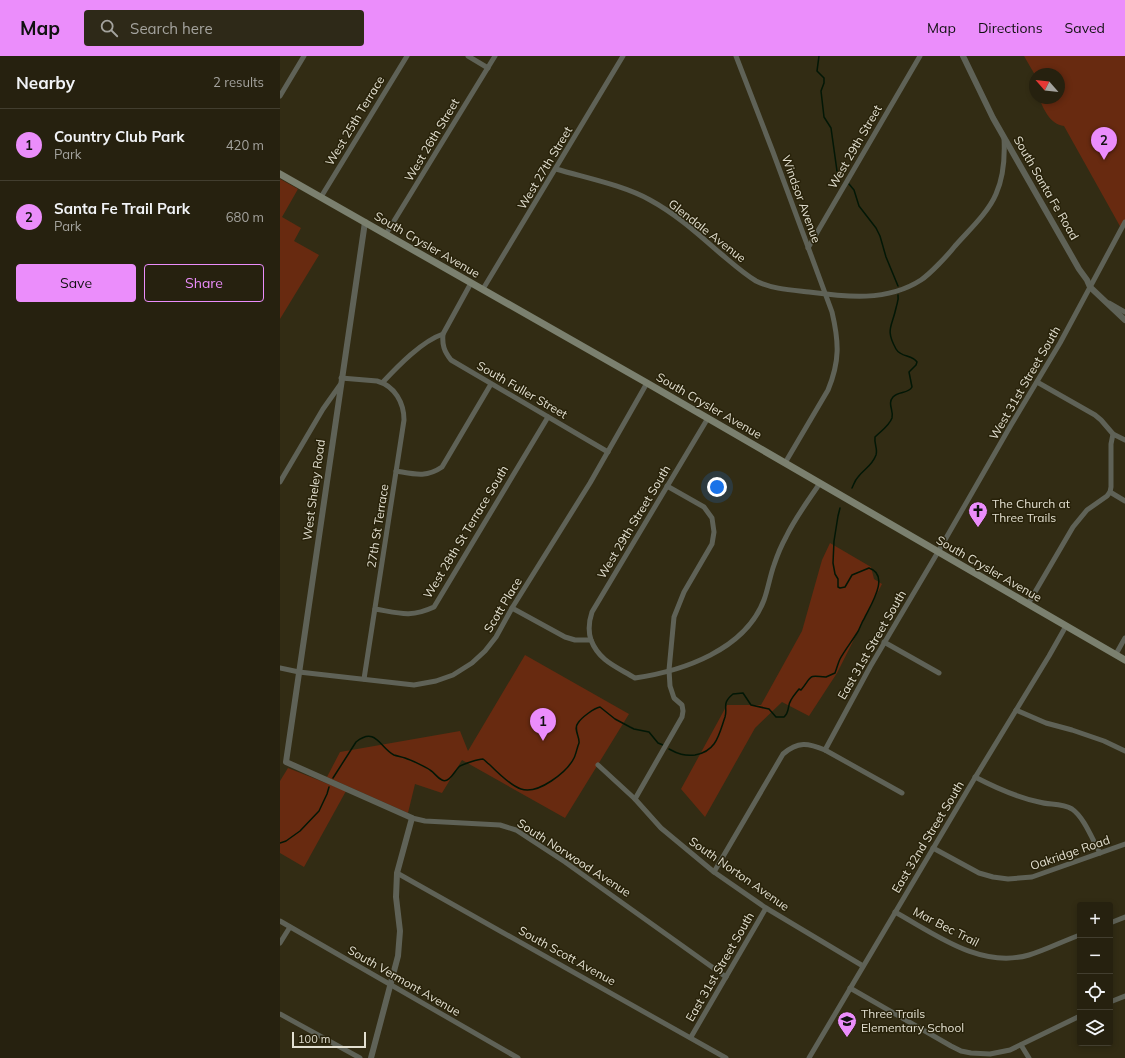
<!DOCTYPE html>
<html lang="en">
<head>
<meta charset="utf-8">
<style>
	:root { --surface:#26210f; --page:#2e2918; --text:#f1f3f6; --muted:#a4a39e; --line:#423e2f; --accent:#eb8dfb }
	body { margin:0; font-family:Mulish,sans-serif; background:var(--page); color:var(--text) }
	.controls { position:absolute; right:12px; bottom:12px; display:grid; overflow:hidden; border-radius:4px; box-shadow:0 2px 6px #0003 }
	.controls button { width:36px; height:36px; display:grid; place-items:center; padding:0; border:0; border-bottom:1px solid var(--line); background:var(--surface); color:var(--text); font:20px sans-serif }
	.compass { position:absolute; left:749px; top:12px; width:36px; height:36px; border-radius:50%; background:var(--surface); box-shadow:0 2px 6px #0003; rotate:298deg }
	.scale { position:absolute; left:12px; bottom:10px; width:74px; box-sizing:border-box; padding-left:4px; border:2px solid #e2dfd0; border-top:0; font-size:11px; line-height:14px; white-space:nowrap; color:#e2dfd0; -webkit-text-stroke:3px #28220a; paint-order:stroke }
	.you { position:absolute; left:437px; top:431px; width:14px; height:14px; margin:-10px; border:3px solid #fff; border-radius:50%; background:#1a73e8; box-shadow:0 0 0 6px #1a73e833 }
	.badge { display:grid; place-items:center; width:26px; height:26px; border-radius:50%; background:var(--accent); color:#111; font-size:13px; font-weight:700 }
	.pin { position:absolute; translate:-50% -33px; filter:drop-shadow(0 1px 2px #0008) }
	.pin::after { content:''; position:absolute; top:21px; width:14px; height:12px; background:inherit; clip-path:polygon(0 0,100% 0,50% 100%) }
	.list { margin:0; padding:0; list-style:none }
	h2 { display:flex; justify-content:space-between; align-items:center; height:52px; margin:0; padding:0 16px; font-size:17px }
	h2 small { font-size:13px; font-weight:400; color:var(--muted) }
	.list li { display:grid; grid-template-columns:26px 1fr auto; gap:12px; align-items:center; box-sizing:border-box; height:72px; padding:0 16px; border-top:1px solid var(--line) }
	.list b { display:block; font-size:15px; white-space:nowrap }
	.list p { margin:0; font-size:13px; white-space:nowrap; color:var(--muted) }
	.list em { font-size:13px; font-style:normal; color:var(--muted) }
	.actions { display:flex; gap:8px; padding:12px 16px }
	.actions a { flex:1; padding:9px 0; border:1px solid var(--accent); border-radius:4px; text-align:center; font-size:14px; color:var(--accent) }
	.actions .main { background:var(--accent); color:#111 }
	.icon { flex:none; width:22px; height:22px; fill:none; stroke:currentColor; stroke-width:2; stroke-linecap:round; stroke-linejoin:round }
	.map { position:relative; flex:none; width:845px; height:1002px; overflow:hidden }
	header { display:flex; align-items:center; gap:24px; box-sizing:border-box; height:56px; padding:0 20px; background:var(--accent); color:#111 }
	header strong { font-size:19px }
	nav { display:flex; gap:22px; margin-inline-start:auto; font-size:14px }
	.search { width:280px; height:36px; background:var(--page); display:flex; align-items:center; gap:10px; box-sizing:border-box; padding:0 14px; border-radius:4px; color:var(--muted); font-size:15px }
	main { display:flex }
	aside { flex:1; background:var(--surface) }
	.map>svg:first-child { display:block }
	.green { fill:#682a10 }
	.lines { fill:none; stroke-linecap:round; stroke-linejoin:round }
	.stream { stroke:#021706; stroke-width:1.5 }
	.minor { stroke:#5f6257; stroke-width:5 }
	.tertiary { stroke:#5f6257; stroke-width:6 }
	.secondary { stroke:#7b806f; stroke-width:7 }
	.labels { text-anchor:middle; stroke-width:3; stroke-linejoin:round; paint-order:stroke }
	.street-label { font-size:12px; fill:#e2dfd0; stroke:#28220a }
	.poi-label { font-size:12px; fill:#e2dfd0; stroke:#28220a; text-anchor:start }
</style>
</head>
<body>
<header>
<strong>Map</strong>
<div class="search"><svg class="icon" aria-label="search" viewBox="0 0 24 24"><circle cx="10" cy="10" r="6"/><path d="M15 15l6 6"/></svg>Search here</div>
<nav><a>Map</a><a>Directions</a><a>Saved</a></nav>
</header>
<main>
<aside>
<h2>Nearby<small>2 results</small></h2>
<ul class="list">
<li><span class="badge">1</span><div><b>Country Club Park</b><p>Park</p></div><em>420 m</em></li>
<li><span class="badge">2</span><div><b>Santa Fe Trail Park</b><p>Park</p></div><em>680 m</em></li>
</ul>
<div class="actions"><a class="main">Save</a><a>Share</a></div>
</aside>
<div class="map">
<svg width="845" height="1002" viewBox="0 0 845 1002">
	<rect width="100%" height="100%" fill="#322c14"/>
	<g class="green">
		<path d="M744,0H845V166L841,172L784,70C770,68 764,54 759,42H779V18H755V19Z"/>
		<polygon points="0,123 18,133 2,161 21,172 14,185 39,199 0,263"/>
		<polygon points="550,487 591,511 594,523 602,528 557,617 529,660 502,646 475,672 425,761 401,733 447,649 481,649 522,575 542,504"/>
		<polygon points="245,599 349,658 285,762 182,704 162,737 135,728 128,757 47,721 60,696 180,675 188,695"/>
		<polygon points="8,712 66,735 24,811 0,797 0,725"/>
	</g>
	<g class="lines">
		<g class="stream">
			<polyline points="539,0 537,15 544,22 544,27 541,35 544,61 551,72 557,115 562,121"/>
			<polyline points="569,128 574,134 579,150 596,172 600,180 606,201 618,230"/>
			<path d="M572,432C574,428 575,424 578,421C584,413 592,410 596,399C598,393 594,388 595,381C601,375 609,370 612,362C614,354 607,348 613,341C619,335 628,338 632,331L629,316L636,309L637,306C632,298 621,302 616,293C605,273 612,271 616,252C617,247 619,244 618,239"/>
			<path d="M389,693C398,698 404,700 415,699C437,695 439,678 445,661C448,651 441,648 453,638L463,637L471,649L489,653L496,661H504C510,656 507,650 511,644C513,640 516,637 519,633L521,634C533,620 526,619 546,621L555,617C557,612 558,607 560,603C565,594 572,585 577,577C580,573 581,567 584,563C590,550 611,519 589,512L572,519L565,531L560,532L558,531V523L555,518L553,507L554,485L558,460L560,452"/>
			<path d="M53,722L76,686C96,670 100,692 114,699C117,700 122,701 125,702C131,704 146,711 150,714C155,717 157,722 162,724C169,728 175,714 180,710C184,708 198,703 203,703C206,705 207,707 210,709C217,716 231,730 241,733C258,739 287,716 294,702C296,698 297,692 299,687C300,681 293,673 298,667C301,662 314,652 320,651L335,663L350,671L354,673L369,676L378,687L383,689"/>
			<polyline points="0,787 6,785 20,775 39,755 47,738 49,731"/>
		</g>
		<g class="minor">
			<polyline points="188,0 208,12"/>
			<path d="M456,0L493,96L552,256C559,286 560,305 548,334L505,407"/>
			<polyline points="0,40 24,0"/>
			<path d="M276,113C306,122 343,129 370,144C396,158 418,178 440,197C452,207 463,217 476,225C492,233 511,234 529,236C566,241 607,246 641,224C650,218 668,199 675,190C688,175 708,157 716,138C724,120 725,101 724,82"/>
			<polyline points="41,141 127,0"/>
			<polyline points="106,178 215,0"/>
			<polyline points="528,192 640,0"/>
			<polyline points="203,233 343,0"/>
			<polyline points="829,247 845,256"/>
			<path d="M163,278C162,289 164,295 171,304L328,396"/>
			<path d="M61,322L97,325C115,330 124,347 124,364L84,623"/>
			<path d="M103,326C118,310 142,285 163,278L191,227"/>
			<polyline points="757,326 815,359 821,364 833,378 845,384"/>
			<path d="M116,415C134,418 146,422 162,411L211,328"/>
			<polyline points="0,426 43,353 60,329"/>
			<polyline points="830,436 845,445"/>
			<polyline points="748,548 793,471 807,454 827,440 830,436 831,431 831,388 833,378"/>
			<path d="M232,552L285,581L295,584H311C319,605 337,611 355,622C403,615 465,594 484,544C488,533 490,520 494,509C497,500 501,490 506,481C515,462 528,445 540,427"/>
			<path d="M95,553C119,557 130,562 154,551L268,361"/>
			<path d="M311,584C308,575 309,565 312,556L428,362"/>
			<polyline points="604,586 659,617"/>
			<polyline points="836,598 845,582"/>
			<polyline points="0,612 19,616 134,629 156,625 173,619 192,607 205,595 216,581 232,552 310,427 367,327"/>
			<polyline points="736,654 766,667 792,674 824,685 845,695"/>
			<polyline points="545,694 590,611 658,496 731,369 780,287 845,166"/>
			<polyline points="318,709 355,743 381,772 434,816 486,852 583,910"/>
			<path d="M695,721C716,732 736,741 759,746C769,749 782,747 792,753C804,761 813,785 820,797"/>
			<polyline points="355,743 402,661 403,655 402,649 394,642 390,630 389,614 394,561 404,536 432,488 434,476 432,462 424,451 387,430"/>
			<polyline points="132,762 145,765 220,769 236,774 285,806 446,921"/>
			<polyline points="653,792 699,817 713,821 728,823 752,821 845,788"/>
			<path d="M434,816L503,698C518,685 528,687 545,694L622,737"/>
			<polyline points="117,817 446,1002"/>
			<path d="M615,856C655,878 700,913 749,899C766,894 783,885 800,879"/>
			<polyline points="0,865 238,1002"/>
			<polyline points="830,867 845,861"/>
			<polyline points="0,887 10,871"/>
			<polyline points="570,932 671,990 681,995 691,997 710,998 730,994 800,960"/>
			<polyline points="830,946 845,940"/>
			<polyline points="0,958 80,1002"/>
			<polyline points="411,981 486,852"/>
			<polyline points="741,989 749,1002"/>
			<polyline points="529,1002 693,725 769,600 786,570"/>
		</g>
		<g class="tertiary">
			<polyline points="683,0 713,62 799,213 807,224 810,231 845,264"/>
			<polyline points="85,166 6,706 132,762 117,817 116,841 120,875 118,900 91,1002"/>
		</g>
		<polyline class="secondary" points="0,118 367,327 845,604"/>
	</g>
	<defs>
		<symbol id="church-pin" viewBox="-11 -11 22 30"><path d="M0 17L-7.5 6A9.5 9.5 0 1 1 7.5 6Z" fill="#eb8dfb" stroke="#28220a"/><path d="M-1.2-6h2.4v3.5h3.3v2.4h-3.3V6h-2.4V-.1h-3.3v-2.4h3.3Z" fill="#111"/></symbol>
		<symbol id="school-pin" viewBox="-11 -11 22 30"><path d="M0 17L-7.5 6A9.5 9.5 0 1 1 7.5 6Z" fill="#eb8dfb" stroke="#28220a"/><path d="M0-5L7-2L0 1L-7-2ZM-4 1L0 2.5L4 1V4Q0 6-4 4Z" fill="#111"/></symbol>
	</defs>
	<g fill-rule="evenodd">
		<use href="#church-pin" x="687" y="444" width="22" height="30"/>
		<use href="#school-pin" x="556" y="954" width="22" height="30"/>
	</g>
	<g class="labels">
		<g class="street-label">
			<text transform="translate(75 65) rotate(-59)" y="4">West 25th Terrace</text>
			<text transform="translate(152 84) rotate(-59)" y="4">West 26th Street</text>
			<text transform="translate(575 91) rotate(-60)" y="4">West 29th Street</text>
			<text transform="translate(265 112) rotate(-59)" y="4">West 27th Street</text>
			<text transform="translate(766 132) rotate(60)" y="4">South Santa Fe Road</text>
			<text transform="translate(521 143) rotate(70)" y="4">Windsor Avenue</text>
			<text transform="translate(427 175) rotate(38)" y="4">Glendale Avenue</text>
			<text transform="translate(147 189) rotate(30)" y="4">South Crysler Avenue</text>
			<text transform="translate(745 327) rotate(-60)" y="4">West 31st Street South</text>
			<text transform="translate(242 334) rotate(30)" y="4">South Fuller Street</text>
			<text transform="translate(429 350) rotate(30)" y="4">South Crysler Avenue</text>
			<text transform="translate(34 434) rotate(-82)" y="4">West Sheley Road</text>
			<text transform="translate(354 466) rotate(-59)" y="4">West 29th Street South</text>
			<text transform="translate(98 470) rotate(-81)" y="4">27th St Terrace</text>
			<text transform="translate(186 476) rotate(-59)" y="4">West 28th St Terrace South</text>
			<text transform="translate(709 513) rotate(30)" y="4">South Crysler Avenue</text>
			<text transform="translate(223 549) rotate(-59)" y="4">Scott Place</text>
			<text transform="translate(592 589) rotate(-60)" y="4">East 31st Street South</text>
			<text transform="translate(648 781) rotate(-59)" y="4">East 32nd Street South</text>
			<text transform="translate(790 797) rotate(-19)" y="4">Oakridge Road</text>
			<text transform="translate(294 802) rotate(33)" y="4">South Norwood Avenue</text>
			<text transform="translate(459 818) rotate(35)" y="4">South Norton Avenue</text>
			<text transform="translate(666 871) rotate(27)" y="4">Mar Bec Trail</text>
			<text transform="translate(287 900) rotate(29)" y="4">South Scott Avenue</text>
			<text transform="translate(440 911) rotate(-60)" y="4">East 31st Street South</text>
			<text transform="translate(124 925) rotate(30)" y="4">South Vermont Avenue</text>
		</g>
		<g class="poi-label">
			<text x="712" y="452">The Church at<tspan x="712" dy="14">Three Trails</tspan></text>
			<text x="581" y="962">Three Trails<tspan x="581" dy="14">Elementary School</tspan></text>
		</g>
	</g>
</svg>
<div class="controls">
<button>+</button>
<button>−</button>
<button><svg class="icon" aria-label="locate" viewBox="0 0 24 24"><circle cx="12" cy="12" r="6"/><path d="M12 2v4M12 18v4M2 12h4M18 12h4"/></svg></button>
<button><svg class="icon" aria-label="layers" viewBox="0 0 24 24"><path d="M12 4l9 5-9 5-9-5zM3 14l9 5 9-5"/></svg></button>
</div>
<svg class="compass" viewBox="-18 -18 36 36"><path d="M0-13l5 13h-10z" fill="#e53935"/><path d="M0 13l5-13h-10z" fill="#a4a39e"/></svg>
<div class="scale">100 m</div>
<div class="you"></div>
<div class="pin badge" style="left:263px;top:685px">1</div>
<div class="pin badge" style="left:824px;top:104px">2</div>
</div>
</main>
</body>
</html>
